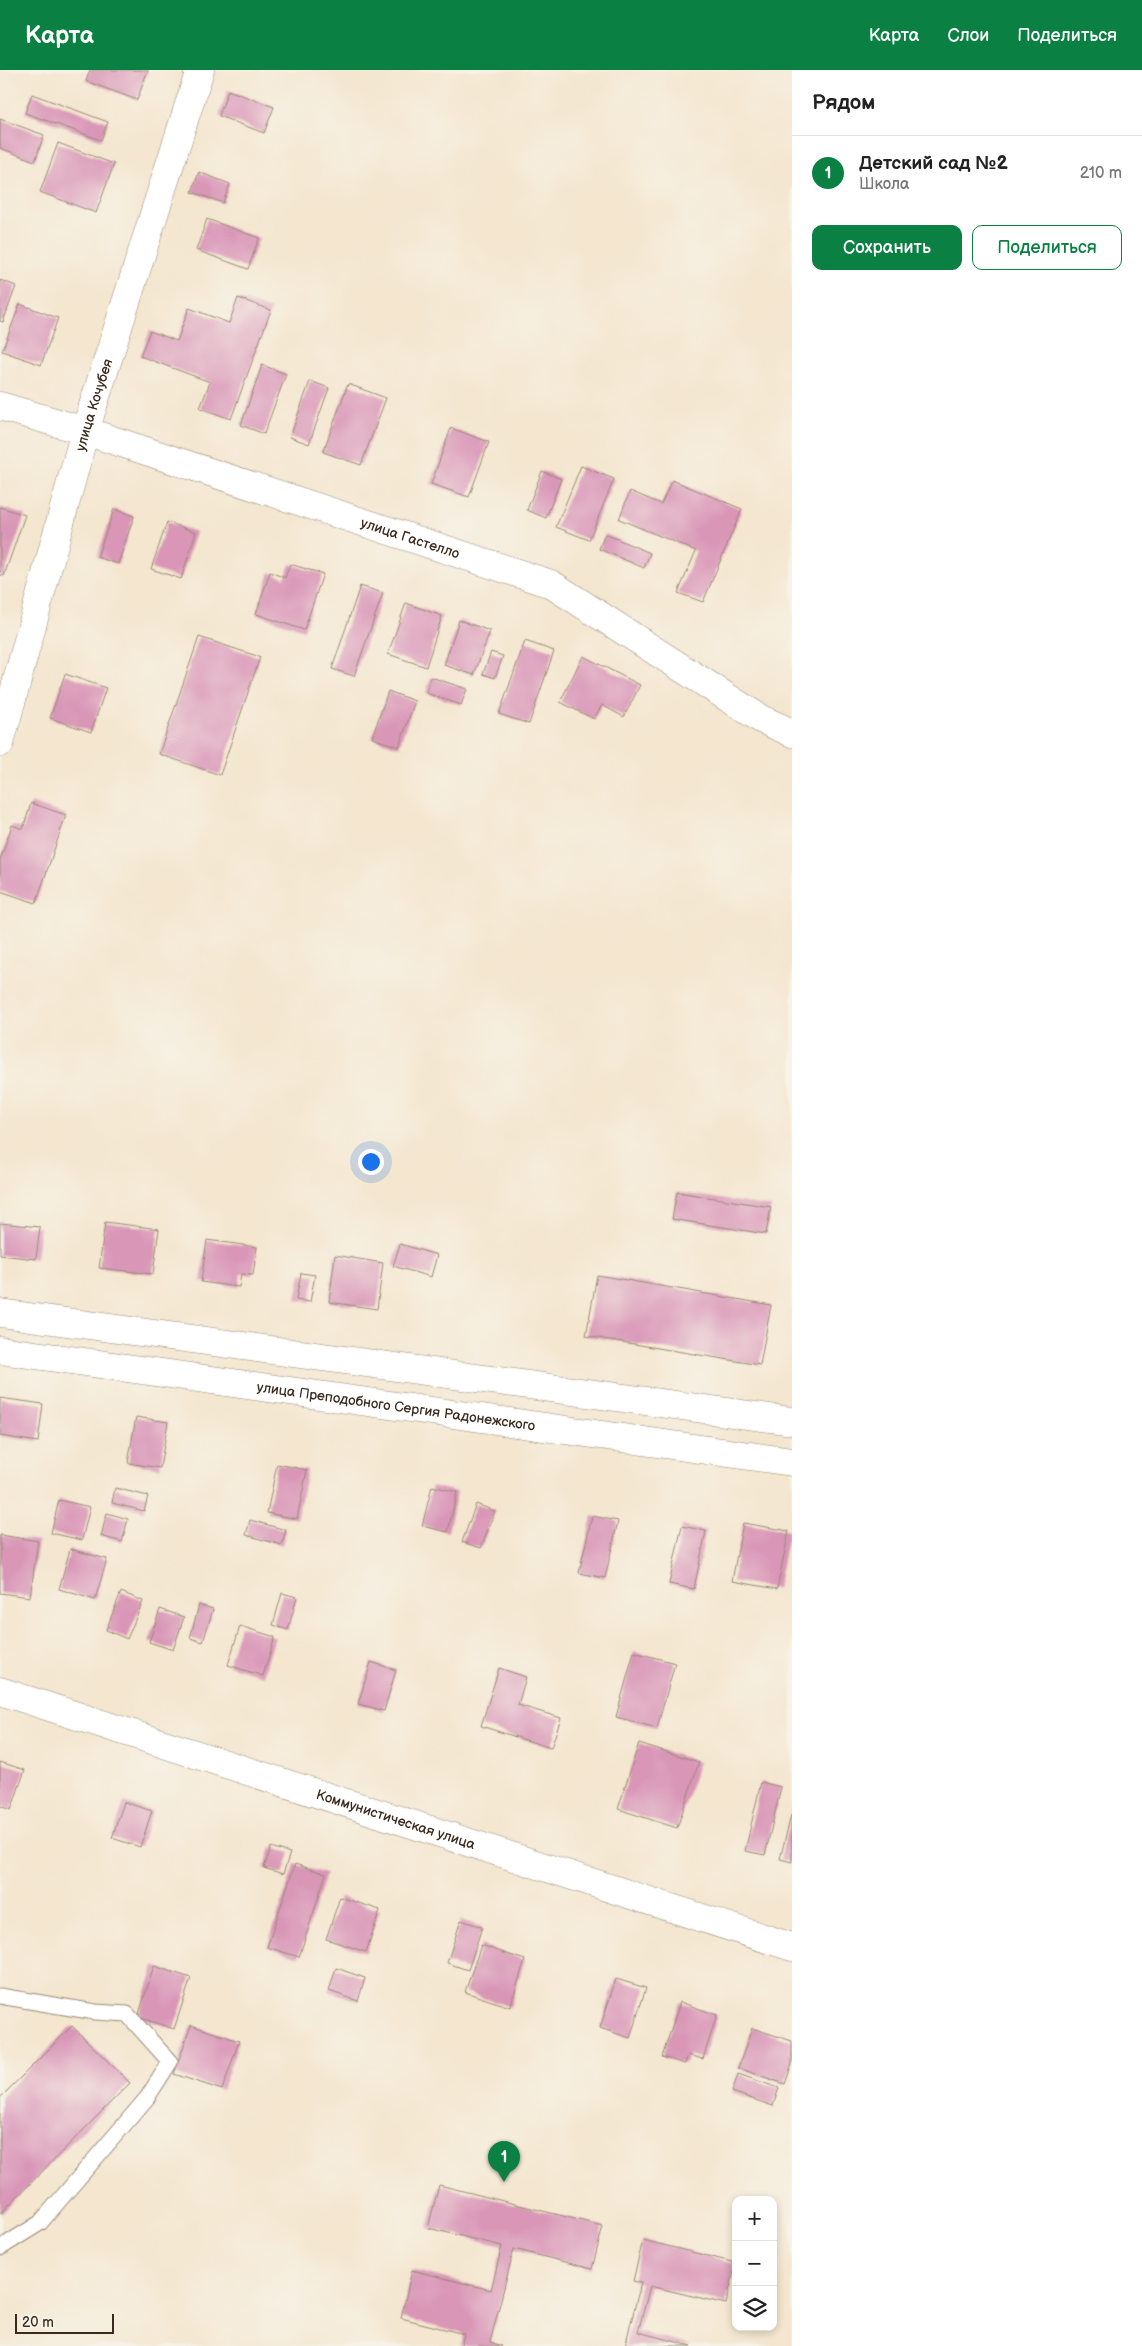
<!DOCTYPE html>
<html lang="ru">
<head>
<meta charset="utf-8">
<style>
	:root { --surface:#fff; --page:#f2f2f2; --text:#222; --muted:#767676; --line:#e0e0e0; --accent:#0b8043 }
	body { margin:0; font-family:"Balsamiq Sans",sans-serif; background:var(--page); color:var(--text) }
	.controls { position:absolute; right:15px; bottom:15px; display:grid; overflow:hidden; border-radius:10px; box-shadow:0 2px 8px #0003 }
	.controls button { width:45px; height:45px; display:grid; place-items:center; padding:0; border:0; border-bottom:1px solid var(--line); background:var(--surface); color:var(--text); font:25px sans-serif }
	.scale { position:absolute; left:15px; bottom:12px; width:99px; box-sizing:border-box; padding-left:5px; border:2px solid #3b2a1e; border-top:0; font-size:14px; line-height:18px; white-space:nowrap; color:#3b2a1e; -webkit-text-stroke:4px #f7f3e8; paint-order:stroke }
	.you { position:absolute; left:370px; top:1091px; width:18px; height:18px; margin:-12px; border:4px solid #fff; border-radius:50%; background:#1a73e8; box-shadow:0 0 0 8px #1a73e833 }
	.badge { display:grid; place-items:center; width:32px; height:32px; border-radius:50%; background:var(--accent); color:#fff; font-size:16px; font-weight:700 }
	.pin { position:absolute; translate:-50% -41px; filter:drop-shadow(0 1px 2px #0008) }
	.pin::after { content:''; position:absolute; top:26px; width:18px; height:15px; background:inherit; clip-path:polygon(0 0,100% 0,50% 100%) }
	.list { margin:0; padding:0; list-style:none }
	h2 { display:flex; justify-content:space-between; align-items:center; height:65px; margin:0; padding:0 20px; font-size:21px }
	h2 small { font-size:16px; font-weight:400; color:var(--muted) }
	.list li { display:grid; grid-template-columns:32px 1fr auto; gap:15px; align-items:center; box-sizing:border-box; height:75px; padding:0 20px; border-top:1px solid var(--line) }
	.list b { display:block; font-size:19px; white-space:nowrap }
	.list p { margin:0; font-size:16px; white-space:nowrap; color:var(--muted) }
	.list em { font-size:16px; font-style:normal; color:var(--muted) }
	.actions { display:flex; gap:10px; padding:15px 20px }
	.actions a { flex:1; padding:11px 0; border:1px solid var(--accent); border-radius:10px; text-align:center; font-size:18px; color:var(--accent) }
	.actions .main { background:var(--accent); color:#fff }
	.icon { flex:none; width:28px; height:28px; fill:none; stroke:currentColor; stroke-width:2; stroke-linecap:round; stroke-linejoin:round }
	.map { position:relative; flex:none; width:792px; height:2276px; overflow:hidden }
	header { display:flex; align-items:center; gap:30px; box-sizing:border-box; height:70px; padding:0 25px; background:var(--accent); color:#fff }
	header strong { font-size:24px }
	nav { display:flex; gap:28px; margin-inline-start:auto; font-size:18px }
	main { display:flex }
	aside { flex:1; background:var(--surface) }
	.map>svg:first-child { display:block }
	.building { fill:#d996b7 }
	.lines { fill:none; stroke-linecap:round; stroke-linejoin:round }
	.service-casing { stroke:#988876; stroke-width:17 }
	.minor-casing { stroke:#988876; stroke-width:29 }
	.tertiary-casing { stroke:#988876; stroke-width:29 }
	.service { stroke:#fff; stroke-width:15 }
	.minor { stroke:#fff; stroke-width:28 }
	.tertiary { stroke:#fff; stroke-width:28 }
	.labels { text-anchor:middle; stroke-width:4; stroke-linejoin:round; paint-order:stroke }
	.street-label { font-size:14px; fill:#3b2a1e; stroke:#f7f3e8 }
</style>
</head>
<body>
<header>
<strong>Карта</strong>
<nav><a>Карта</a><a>Слои</a><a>Поделиться</a></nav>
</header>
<main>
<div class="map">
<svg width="792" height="2276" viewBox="0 0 792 2276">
	<rect width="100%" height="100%" fill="#f7f3e8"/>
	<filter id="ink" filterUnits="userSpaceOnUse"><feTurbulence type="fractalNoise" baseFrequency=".02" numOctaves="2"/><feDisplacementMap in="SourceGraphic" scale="10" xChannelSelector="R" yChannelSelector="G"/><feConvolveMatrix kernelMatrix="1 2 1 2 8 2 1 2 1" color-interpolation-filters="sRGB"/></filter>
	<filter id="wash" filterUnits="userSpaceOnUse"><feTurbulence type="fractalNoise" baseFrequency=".0096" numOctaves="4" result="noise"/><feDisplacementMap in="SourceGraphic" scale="20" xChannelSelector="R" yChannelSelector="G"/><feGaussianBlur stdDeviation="1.12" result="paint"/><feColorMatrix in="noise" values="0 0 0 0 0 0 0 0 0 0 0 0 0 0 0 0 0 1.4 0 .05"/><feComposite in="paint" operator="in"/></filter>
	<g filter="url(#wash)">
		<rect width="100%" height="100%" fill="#f4e6cf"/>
		<g id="blocks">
			<g class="building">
				<polygon points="90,0 148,0 137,30 86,11"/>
				<polygon points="228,20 274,37 264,63 219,46"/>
				<polygon points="32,24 108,52 101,70 25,43"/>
				<polygon points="0,49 44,65 35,91 0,78"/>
				<polygon points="58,73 114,94 96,143 40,122"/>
				<polygon points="199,102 230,114 223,133 192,122"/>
				<polygon points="207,149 259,168 248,199 196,180"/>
				<polygon points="0,210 16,216 3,252 0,251"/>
				<polygon points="238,228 271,240 231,349 200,338 210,312 140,286 150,261 177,271 189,238 229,253"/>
				<polygon points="20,234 58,248 41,295 2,281"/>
				<polygon points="262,295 286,304 264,364 241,355"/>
				<polygon points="310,311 329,318 309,374 290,367"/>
				<polygon points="348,314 386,328 361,395 323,382"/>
				<polygon points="451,358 489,372 469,427 431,414"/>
				<polygon points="581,396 614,409 589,470 556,457"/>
				<polygon points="542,401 561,409 546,448 527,440"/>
				<polygon points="672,410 742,439 703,532 678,523 696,481 619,449 630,421 661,434"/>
				<polygon points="0,437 25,445 4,506 0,505"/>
				<polygon points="114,439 134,446 118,494 97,487"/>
				<polygon points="167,452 196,462 181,509 151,499"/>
				<polygon points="605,464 650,483 644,498 599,479"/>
				<polygon points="290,494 323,504 304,560 256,544 270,502 285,508"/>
				<polygon points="360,516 383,523 354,606 332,599"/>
				<polygon points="406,533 442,546 426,597 388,584"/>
				<polygon points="459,550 490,561 474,605 444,595"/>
				<polygon points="199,567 260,587 220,705 159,684"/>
				<polygon points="525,571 554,581 529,654 499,644"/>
				<polygon points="491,582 503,586 495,608 483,604"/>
				<polygon points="583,586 640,615 624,647 602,635 594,649 560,632"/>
				<polygon points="65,604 106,618 91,662 50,648"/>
				<polygon points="431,607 467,619 461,635 426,623"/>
				<polygon points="388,621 415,631 399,677 372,668"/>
				<polygon points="31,733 66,745 36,833 0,821 0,790 12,755 23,759"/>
				<polygon points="677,1122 771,1137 766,1164 672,1149"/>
				<polygon points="105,1152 159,1159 153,1204 99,1198"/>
				<polygon points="0,1153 40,1157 36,1189 0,1185"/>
				<polygon points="207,1170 257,1177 253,1205 241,1204 239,1217 201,1212"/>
				<polygon points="400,1174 437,1185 431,1207 393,1196"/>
				<polygon points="335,1185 383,1193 377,1239 329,1232"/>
				<polygon points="301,1203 315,1205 310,1232 296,1230"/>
				<polygon points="597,1205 771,1235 760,1295 586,1266"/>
				<polygon points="0,1328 43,1334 38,1372 0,1366"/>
				<polygon points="136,1347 168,1352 160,1398 128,1393"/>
				<polygon points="277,1394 307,1400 297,1449 267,1443"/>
				<polygon points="432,1416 457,1422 448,1462 422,1456"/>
				<polygon points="115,1418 148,1426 144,1441 112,1433"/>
				<polygon points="59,1430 90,1437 82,1470 51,1463"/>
				<polygon points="476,1434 495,1441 481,1478 462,1472"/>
				<polygon points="107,1443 128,1449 122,1472 101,1466"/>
				<polygon points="592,1446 618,1451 605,1508 579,1503"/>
				<polygon points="250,1450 286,1460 282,1475 246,1465"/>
				<polygon points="743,1453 789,1461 777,1519 732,1511"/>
				<polygon points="682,1456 706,1461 694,1519 669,1514"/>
				<polygon points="0,1465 38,1471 30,1527 0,1523"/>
				<polygon points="70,1479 107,1489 95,1530 59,1519"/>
				<polygon points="121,1522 143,1531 127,1569 106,1560"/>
				<polygon points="282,1523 297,1527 288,1560 273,1555"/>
				<polygon points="199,1535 213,1539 203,1572 190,1568"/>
				<polygon points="160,1539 184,1547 173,1580 149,1572"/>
				<polygon points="240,1556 275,1567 263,1606 228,1595"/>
				<polygon points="634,1582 675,1593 657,1658 616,1647"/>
				<polygon points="371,1592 396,1600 384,1641 358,1634"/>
				<polygon points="499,1598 526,1607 518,1635 561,1648 551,1678 481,1656"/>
				<polygon points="639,1673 699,1692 677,1758 618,1739"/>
				<polygon points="0,1692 25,1700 11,1740 0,1736"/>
				<polygon points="761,1712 781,1717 765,1785 745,1781"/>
				<polygon points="124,1732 152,1741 140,1777 112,1768"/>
				<polygon points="791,1745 792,1745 792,1792 780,1789"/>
				<polygon points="271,1777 290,1783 283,1804 264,1798"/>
				<polygon points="295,1794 326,1804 299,1887 267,1877"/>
				<polygon points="340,1827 380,1840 366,1882 326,1869"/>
				<polygon points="461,1850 482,1857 468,1900 447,1893"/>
				<polygon points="481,1875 525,1890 510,1937 465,1922"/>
				<polygon points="154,1896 191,1908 174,1959 138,1947"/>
				<polygon points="336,1898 365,1908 358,1931 329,1921"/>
				<polygon points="616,1909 646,1918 630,1968 600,1958"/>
				<polygon points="680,1932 717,1945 703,1989 688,1985 685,1994 662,1987"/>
				<polygon points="191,1955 239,1971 222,2020 174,2004"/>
				<polygon points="72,1956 130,2013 0,2144 0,2028"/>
				<polygon points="752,1958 792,1971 792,1994 785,2014 738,1998"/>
				<polygon points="738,2004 779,2018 773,2036 732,2022"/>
				<polygon points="439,2115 603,2156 592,2199 514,2179 490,2272 502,2276 461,2276 464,2264 401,2248 412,2200 491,2220 502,2176 428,2158"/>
				<polygon points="643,2170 736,2193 726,2234 650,2216 638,2262 692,2276 625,2276 641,2213 633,2211"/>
			</g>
		</g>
	</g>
	<g filter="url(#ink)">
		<use href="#blocks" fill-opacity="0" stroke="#988876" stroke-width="1"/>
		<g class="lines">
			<defs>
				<polyline id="service" points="0,1926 95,1942 127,1944 170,1992 147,2028 40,2153 0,2178"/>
				<g id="minor">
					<path id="s1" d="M0,336L85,361L551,514L761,649L792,663"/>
					<path id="s2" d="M0,673L85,361L200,0"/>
				</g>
				<g id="tertiary">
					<polyline points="0,1243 792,1351"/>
					<path id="s3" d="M0,1280L792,1392"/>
					<path id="s4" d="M0,1621L792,1877"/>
				</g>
			</defs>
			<use href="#service" class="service-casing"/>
			<use href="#minor" class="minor-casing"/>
			<use href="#tertiary" class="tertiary-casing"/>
			<use href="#service" class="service"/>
			<use href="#minor" class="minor"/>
			<use href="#tertiary" class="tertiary"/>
		</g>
	</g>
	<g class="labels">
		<g class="street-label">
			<text dy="5" stroke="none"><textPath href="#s2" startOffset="351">улица Кочубея</textPath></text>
			<text dy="5" stroke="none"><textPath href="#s1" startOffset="431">улица Гастелло</textPath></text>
			<text dy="5" stroke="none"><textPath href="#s3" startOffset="400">улица Преподобного Сергия Радонежского</textPath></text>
			<text dy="5" stroke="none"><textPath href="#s4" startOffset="416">Коммунистическая улица</textPath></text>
		</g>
	</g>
</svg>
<div class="controls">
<button>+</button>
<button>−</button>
<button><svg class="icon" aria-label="layers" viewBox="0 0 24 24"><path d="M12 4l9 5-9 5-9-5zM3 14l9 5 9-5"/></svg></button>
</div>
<div class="scale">20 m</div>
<div class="you"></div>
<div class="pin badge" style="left:504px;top:2112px">1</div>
</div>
<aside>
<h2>Рядом<small></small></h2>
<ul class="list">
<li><span class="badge">1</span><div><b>Детский сад №2</b><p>Школа</p></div><em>210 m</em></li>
</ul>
<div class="actions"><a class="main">Сохранить</a><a>Поделиться</a></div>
</aside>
</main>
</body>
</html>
